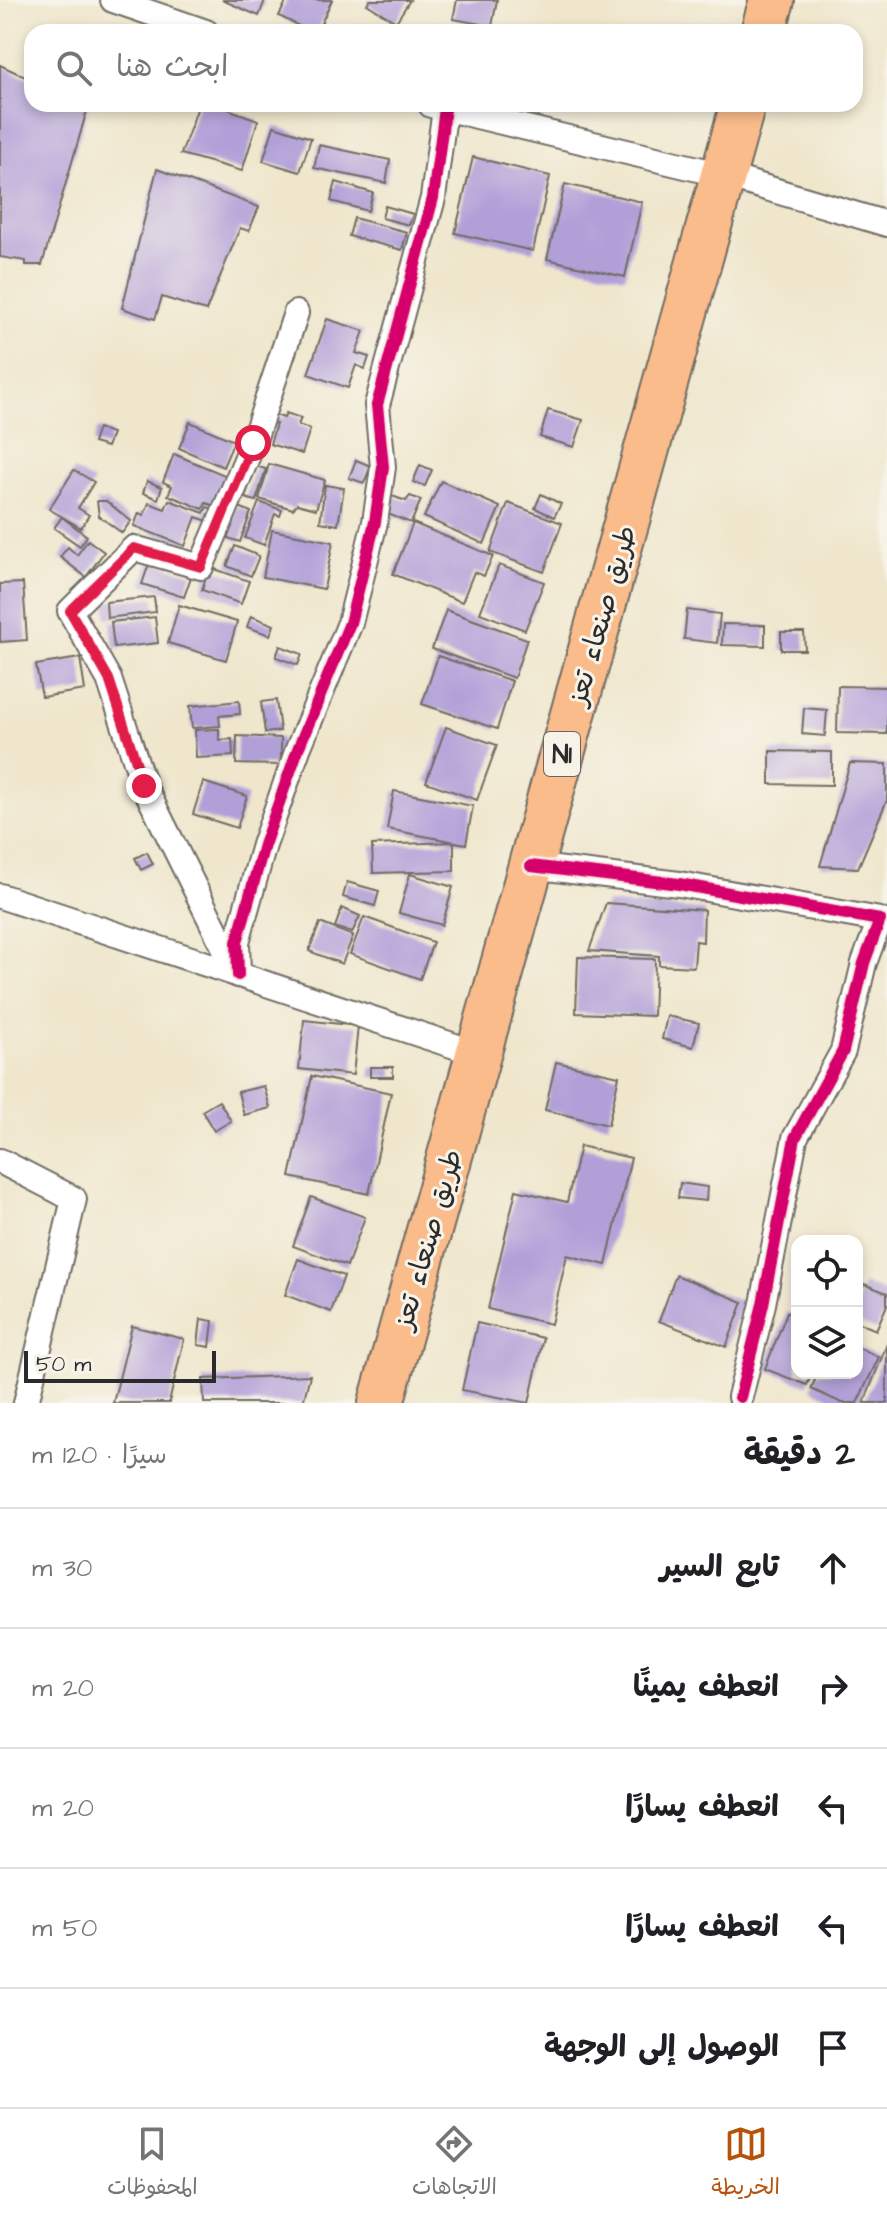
<!DOCTYPE html>
<html lang="ar">
<head>
<meta charset="utf-8">
<style>
	:root { --surface:#fff; --page:#f6f6f6; --text:#202124; --muted:#757577; --line:#e0e0e0; --accent:#b45309 }
	body { margin:0; font-family:"Architects Daughter","Playpen Sans Arabic",sans-serif; background:var(--page); color:var(--text); direction:rtl }
	.controls { position:absolute; right:24px; bottom:24px; display:grid; overflow:hidden; border-radius:16px; box-shadow:0 4px 12px #0003 }
	.controls button { width:72px; height:72px; display:grid; place-items:center; padding:0; border:0; border-bottom:2px solid var(--line); background:var(--surface); color:var(--text); font:40px sans-serif }
	.scale { position:absolute; left:24px; bottom:20px; width:192px; box-sizing:border-box; padding-left:8px; border:4px solid #2b2b2b; border-top:0; font-size:22px; line-height:28px; white-space:nowrap; color:#2b2b2b; -webkit-text-stroke:6px #f7f3e8; paint-order:stroke }
	.stop { position:absolute; width:24px; height:24px; margin:-18px; border:6px solid #e11d48; border-radius:50%; background:#fff }
	.stop.end { background:#e11d48; border-color:#fff; box-shadow:0 2px 8px #0008 }
	.list { margin:0; padding:0; list-style:none }
	h2 { display:flex; justify-content:space-between; align-items:center; height:104px; margin:0; padding:0 32px; font-size:34px }
	h2 small { font-size:26px; font-weight:400; color:var(--muted) }
	.list li { display:grid; grid-template-columns:52px 1fr auto; gap:24px; align-items:center; box-sizing:border-box; height:120px; padding:0 32px; border-top:2px solid var(--line) }
	.list b { display:block; font-size:30px; white-space:nowrap }
	.list em { font-size:26px; font-style:normal; color:var(--muted) }
	.icon { flex:none; width:44px; height:44px; fill:none; stroke:currentColor; stroke-width:2; stroke-linecap:round; stroke-linejoin:round }
	.map { position:relative; flex:none; width:887px; height:1403px; overflow:hidden; direction:ltr }
	.search { position:absolute; background:var(--surface); box-shadow:0 4px 12px #0003; left:24px; right:24px; top:24px; height:88px; display:flex; align-items:center; gap:20px; box-sizing:border-box; padding:0 28px; border-radius:24px; color:var(--muted); font-size:30px }
	.sheet { height:704px; background:var(--surface) }
	nav { display:flex; justify-content:space-around; align-items:center; box-sizing:border-box; height:112px; border-top:2px solid var(--line); background:var(--surface); font-size:22px; color:var(--muted) }
	nav a { display:grid; justify-items:center; gap:4px }
	nav .on { color:var(--accent) }
	.map>svg:first-child { display:block }
	.building { fill:#b19fd8 }
	.lines { fill:none; stroke-linecap:round; stroke-linejoin:round }
	.street-casing { stroke:#706c63; stroke-width:28 }
	.highway-casing { stroke:#706c63; stroke-width:48 }
	.street { stroke:#fff; stroke-width:24 }
	.highway { stroke:#fabc8b; stroke-width:44 }
	.cycleway-casing { stroke:#f7f3e8; stroke-width:17 }
	.cycleway { stroke:#d6006c; stroke-width:12 }
	.route { stroke:#e11d48; stroke-width:10 }
	.labels { text-anchor:middle; stroke-width:6; stroke-linejoin:round; paint-order:stroke }
	.shield { fill:#f7f3e8; stroke:#686764; stroke-width:2 }
	.shield-label { font-size:26px; font-weight:bold; fill:#2b2b2b }
	.street-label { font-size:28px; fill:#2b2b2b; stroke:#f7f3e8 }
</style>
</head>
<body>
<div class="map">
<svg width="887" height="1403" viewBox="0 0 887 1403">
	<rect width="100%" height="100%" fill="#f7f3e8"/>
	<filter id="ink" filterUnits="userSpaceOnUse"><feTurbulence type="fractalNoise" baseFrequency=".0125" numOctaves="2"/><feDisplacementMap in="SourceGraphic" scale="16" xChannelSelector="R" yChannelSelector="G"/><feConvolveMatrix kernelMatrix="1 2 1 2 8 2 1 2 1" color-interpolation-filters="sRGB"/></filter>
	<filter id="wash" filterUnits="userSpaceOnUse"><feTurbulence type="fractalNoise" baseFrequency=".006" numOctaves="4" result="noise"/><feDisplacementMap in="SourceGraphic" scale="32" xChannelSelector="R" yChannelSelector="G"/><feGaussianBlur stdDeviation="1.8" result="paint"/><feColorMatrix in="noise" values="0 0 0 0 0 0 0 0 0 0 0 0 0 0 0 0 0 1.4 0 .05"/><feComposite in="paint" operator="in"/></filter>
	<g filter="url(#wash)">
		<rect width="100%" height="100%" fill="#efe6cc"/>
		<g id="blocks">
			<g class="building">
				<polygon points="222,0 265,0 259,16"/>
				<polygon points="287,0 332,0 317,32 311,32 279,16"/>
				<polygon points="370,0 410,0 396,22 367,4"/>
				<polygon points="457,0 497,0 492,26 453,19"/>
				<polygon points="0,65 32,80 32,104 82,104 88,107 42,265 26,265 26,261 0,257"/>
				<polygon points="199,104 214,104 258,120 242,171 181,154"/>
				<polygon points="274,126 311,138 300,172 263,161"/>
				<polygon points="319,145 390,160 386,183 314,168"/>
				<polygon points="473,157 550,176 533,251 455,233"/>
				<polygon points="157,169 259,207 249,231 240,228 206,311 162,297 155,319 122,308"/>
				<polygon points="336,182 373,193 368,211 331,201"/>
				<polygon points="565,184 642,202 625,277 547,259"/>
				<polygon points="385,206 413,214 409,225 382,218"/>
				<polygon points="354,218 407,232 402,250 349,236"/>
				<polygon points="327,319 364,331 356,353 369,357 365,369 356,365 348,388 308,374"/>
				<polygon points="548,410 583,420 574,447 540,437"/>
				<polygon points="286,413 301,418 298,425 310,429 302,454 270,444 276,424 272,423 275,415 284,418"/>
				<polygon points="190,422 234,441 223,467 179,448"/>
				<polygon points="98,428 112,433 107,447 93,443"/>
				<polygon points="174,454 227,476 215,506 206,503 203,509 168,495 172,486 163,482"/>
				<polygon points="356,460 371,466 364,483 349,478"/>
				<polygon points="269,464 325,480 316,509 297,504 293,509 259,499"/>
				<polygon points="420,465 432,470 425,486 413,482"/>
				<polygon points="255,466 266,469 256,501 245,498"/>
				<polygon points="74,470 94,482 78,508 89,515 81,528 49,509"/>
				<polygon points="147,481 162,487 158,499 143,493"/>
				<polygon points="441,481 500,507 484,544 424,517"/>
				<polygon points="325,485 344,488 338,525 320,522"/>
				<polygon points="541,494 561,504 554,517 535,508"/>
				<polygon points="392,496 406,501 410,496 421,500 411,523 385,513"/>
				<polygon points="169,500 204,513 207,507 213,509 208,521 196,517 185,546 134,526 139,513 144,515 149,503 165,509"/>
				<polygon points="97,501 106,501 131,521 122,533 99,516"/>
				<polygon points="259,502 282,510 280,516 275,514 264,545 245,538"/>
				<polygon points="508,503 562,523 544,572 490,552"/>
				<polygon points="237,506 251,512 240,542 225,537"/>
				<polygon points="62,517 87,536 80,546 54,528"/>
				<polygon points="413,523 493,556 484,576 474,572 462,602 393,574"/>
				<polygon points="272,530 333,542 324,589 263,577"/>
				<polygon points="88,540 104,552 86,577 60,557 68,547 77,555"/>
				<polygon points="235,546 259,556 251,576 227,566"/>
				<polygon points="150,561 192,574 184,597 142,584"/>
				<polygon points="499,565 544,582 525,630 480,613"/>
				<polygon points="209,567 249,581 241,604 202,590"/>
				<polygon points="23,583 27,640 0,642 0,584"/>
				<polygon points="154,597 156,612 107,618 106,602"/>
				<polygon points="179,605 237,622 226,660 168,643"/>
				<polygon points="446,610 527,639 514,678 432,649"/>
				<polygon points="687,610 720,614 717,643 684,639"/>
				<polygon points="251,616 274,625 270,635 247,627"/>
				<polygon points="155,617 158,643 114,648 111,622"/>
				<polygon points="723,624 765,625 765,646 722,645"/>
				<polygon points="781,632 804,632 805,650 781,650"/>
				<polygon points="280,646 302,654 298,665 276,657"/>
				<polygon points="438,656 512,681 497,729 422,704"/>
				<polygon points="80,658 85,690 42,697 36,665"/>
				<polygon points="838,686 887,687 887,734 837,733"/>
				<polygon points="276,700 280,731 265,733 261,702"/>
				<polygon points="239,701 240,714 219,716 220,726 192,728 190,706"/>
				<polygon points="804,708 827,710 825,736 802,734"/>
				<polygon points="446,727 497,745 477,800 426,782"/>
				<polygon points="219,729 219,740 232,739 233,756 196,758 195,730"/>
				<polygon points="237,736 281,738 281,765 236,764"/>
				<polygon points="770,751 832,752 832,785 770,784"/>
				<polygon points="850,763 887,764 887,800 858,868 820,866"/>
				<polygon points="203,782 247,796 237,828 193,814"/>
				<polygon points="394,791 473,806 466,844 387,829"/>
				<polygon points="454,842 454,871 373,873 372,845"/>
				<polygon points="147,852 153,864 141,870 135,858"/>
				<polygon points="410,874 453,887 442,925 399,913"/>
				<polygon points="347,882 379,891 375,906 343,897"/>
				<polygon points="606,903 704,910 703,942 696,941 694,967 659,965 659,956 589,951"/>
				<polygon points="342,908 360,916 352,933 335,927"/>
				<polygon points="364,917 433,942 420,979 350,954"/>
				<polygon points="320,923 353,936 342,964 309,951"/>
				<polygon points="578,957 655,959 653,1016 576,1013"/>
				<polygon points="667,1016 699,1023 693,1047 662,1039"/>
				<polygon points="304,1020 358,1026 353,1075 299,1069"/>
				<polygon points="556,1062 619,1076 608,1125 545,1110"/>
				<rect x="370" y="1067" width="23" height="10"/>
				<polygon points="312,1076 391,1093 369,1194 290,1177"/>
				<polygon points="264,1086 270,1108 244,1115 238,1092"/>
				<polygon points="219,1101 231,1121 214,1131 202,1111"/>
				<polygon points="580,1146 631,1158 606,1265 567,1255 551,1324 488,1309 516,1190 567,1202"/>
				<polygon points="680,1183 707,1187 706,1201 678,1198"/>
				<polygon points="311,1197 365,1217 347,1266 293,1246"/>
				<polygon points="298,1259 344,1276 331,1312 285,1295"/>
				<polygon points="676,1275 743,1302 726,1347 659,1321"/>
				<polygon points="864,1284 887,1293 887,1305 876,1330 857,1322 857,1301"/>
				<polygon points="787,1312 797,1316 797,1373 812,1373 807,1385 765,1369"/>
				<polygon points="201,1319 213,1321 210,1347 198,1345"/>
				<polygon points="477,1323 543,1338 529,1403 462,1390"/>
				<polygon points="132,1326 184,1339 169,1403 113,1403"/>
				<polygon points="887,1344 887,1403 864,1403"/>
				<polygon points="857,1347 879,1357 857,1403 842,1403 811,1389 818,1373 857,1373"/>
				<polygon points="310,1375 303,1403 204,1403 203,1379"/>
			</g>
		</g>
	</g>
	<g filter="url(#ink)">
		<use href="#blocks" fill-opacity="0" stroke="#706c63" stroke-width="2"/>
		<g class="lines">
			<defs>
				<g id="street">
					<polyline points="113,0 206,32"/>
					<polyline points="431,105 723,175 887,224"/>
					<polyline points="531,866 679,884 880,920 864,963 843,1051 795,1138 763,1304 740,1397"/>
					<polyline points="0,896 479,1054"/>
					<polyline points="235,969 144,786 109,679 70,611 134,548 201,567 253,443 296,313"/>
					<polyline points="238,975 237,942 264,845 298,749 350,623 375,522 383,467 377,405 433,198 445,108"/>
					<polyline points="0,1161 74,1199 26,1403"/>
				</g>
				<g id="highway">
					<polyline points="763,32 772,0"/>
					<polyline points="381,1403 743,104"/>
				</g>
			</defs>
			<use href="#street" class="street-casing"/>
			<use href="#highway" class="highway-casing"/>
			<use href="#street" class="street"/>
			<use href="#highway" class="highway"/>
			<defs>
				<g id="cycleway">
					<polyline points="531,866 679,884 880,920 864,963 843,1051 795,1138 763,1304 740,1397"/>
					<polyline points="238,975 237,942 264,845 298,749 350,623 375,522 383,467 377,405 433,198 445,108"/>
				</g>
			</defs>
			<use href="#cycleway" class="cycleway-casing"/>
			<use href="#cycleway" class="cycleway"/>
		</g>
	</g>
	<g class="lines" filter="url(#ink)">
		<polyline class="route" points="144,786 109,679 70,611 134,548 201,567 253,443"/>
	</g>
	<g class="labels">
		<rect class="shield" x="544" y="732" width="36" height="44" rx="6"/>
		<g class="shield-label">
			<text x="562" y="763">N1</text>
		</g>
		<g class="street-label">
			<text transform="translate(601 615) rotate(-74)" y="10">طريق صنعاء تعز</text>
			<text transform="translate(427 1239) rotate(-74)" y="10">طريق صنعاء تعز</text>
		</g>
	</g>
</svg>
<div class="controls">
<button><svg class="icon" aria-label="locate" viewBox="0 0 24 24"><circle cx="12" cy="12" r="6"/><path d="M12 2v4M12 18v4M2 12h4M18 12h4"/></svg></button>
<button><svg class="icon" aria-label="layers" viewBox="0 0 24 24"><path d="M12 4l9 5-9 5-9-5zM3 14l9 5 9-5"/></svg></button>
</div>
<div class="scale">50 m</div>
<div class="stop" style="left:253px;top:443px"></div>
<div class="stop end" style="left:144px;top:786px"></div>
<div class="search"><svg class="icon" aria-label="search" viewBox="0 0 24 24"><circle cx="10" cy="10" r="6"/><path d="M15 15l6 6"/></svg>ابحث هنا</div>
</div>
<section class="sheet">
<h2>2 دقيقة<small>سيرًا · 120 m</small></h2>
<ul class="list">
<li><svg class="icon" aria-label="ahead" viewBox="0 0 24 24"><path d="M12 20V5M6 11l6-6 6 6"/></svg><div><b>تابع السير</b></div><em>30 m</em></li>
<li><svg class="icon" aria-label="right" viewBox="0 0 24 24"><path d="M7 20v-9h11M14 6l5 5-5 5"/></svg><div><b>انعطف يمينًا</b></div><em>20 m</em></li>
<li><svg class="icon" aria-label="left" viewBox="0 0 24 24"><path d="M17 20v-9H6M10 6l-5 5 5 5"/></svg><div><b>انعطف يسارًا</b></div><em>20 m</em></li>
<li><svg class="icon" aria-label="left" viewBox="0 0 24 24"><path d="M17 20v-9H6M10 6l-5 5 5 5"/></svg><div><b>انعطف يسارًا</b></div><em>50 m</em></li>
<li><svg class="icon" aria-label="arrive" viewBox="0 0 24 24"><path d="M6 21V4h12l-3 4 3 4H6"/></svg><div><b>الوصول إلى الوجهة</b></div></li>
</ul>
</section>
<nav>
<a class="on"><svg class="icon" aria-label="map" viewBox="0 0 24 24"><path d="M3 6l6-2 6 2 6-2v14l-6 2-6-2-6 2zM9 4v14M15 6v14"/></svg>الخريطة</a>
<a><svg class="icon" aria-label="directions" viewBox="0 0 24 24"><path d="M12 3l9 9-9 9-9-9zM9 14v-3h6M13 9l2 2-2 2"/></svg>الاتجاهات</a>
<a><svg class="icon" aria-label="saved" viewBox="0 0 24 24"><path d="M7 4h10v16l-5-4-5 4z"/></svg>المحفوظات</a>
</nav>
</body>
</html>
